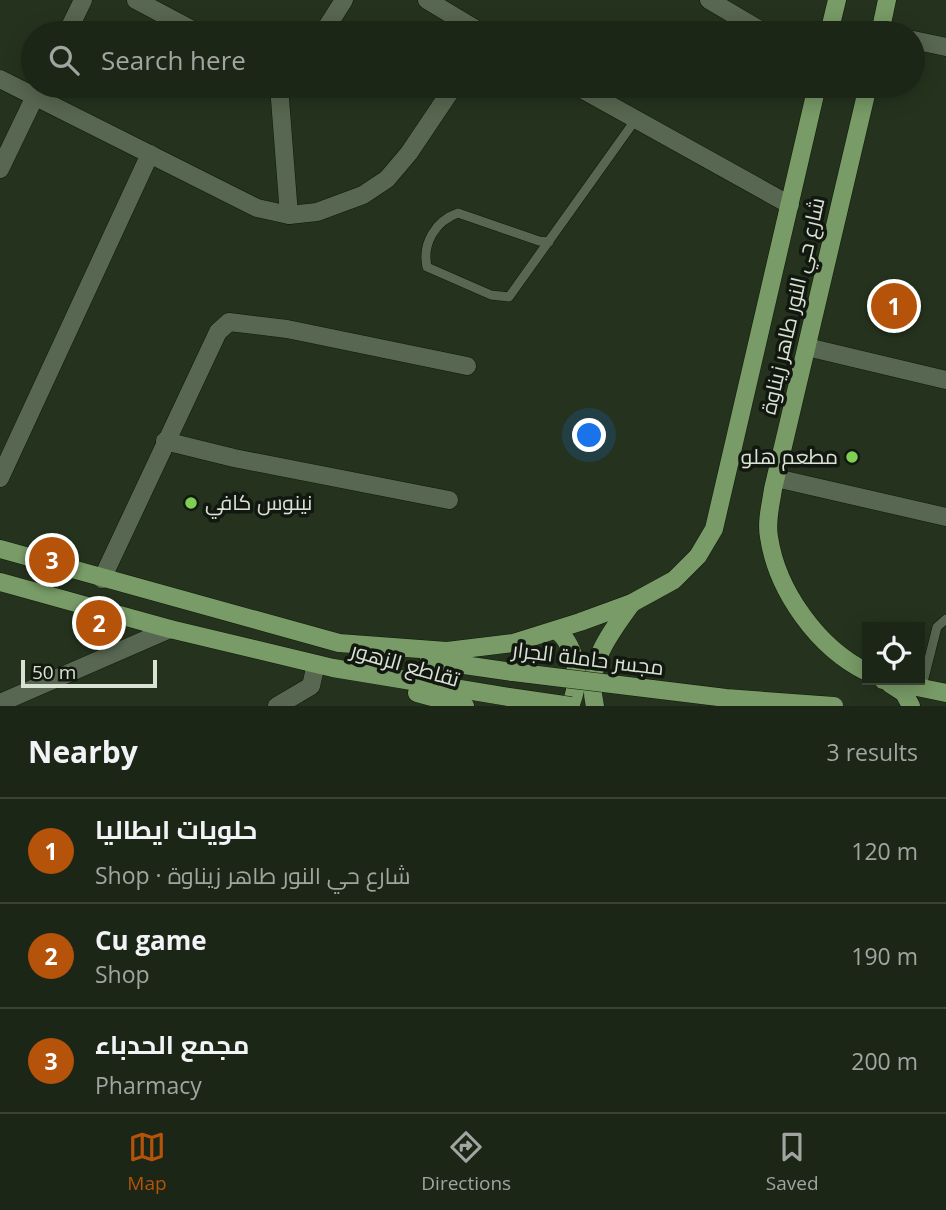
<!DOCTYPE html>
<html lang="en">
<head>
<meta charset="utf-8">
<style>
	:root { --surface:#1c2616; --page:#293223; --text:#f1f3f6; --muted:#a0a5a1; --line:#3a4335; --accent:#b45309 }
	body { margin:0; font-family:"Open Sans",Cairo,sans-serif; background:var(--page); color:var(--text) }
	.controls { position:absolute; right:21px; bottom:21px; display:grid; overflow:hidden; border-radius:0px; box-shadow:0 4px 18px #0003 }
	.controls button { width:63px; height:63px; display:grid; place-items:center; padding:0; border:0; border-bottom:2px solid var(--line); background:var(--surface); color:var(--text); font:35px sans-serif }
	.scale { position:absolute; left:21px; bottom:18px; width:136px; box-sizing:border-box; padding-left:7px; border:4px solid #d9e2d5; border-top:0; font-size:19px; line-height:24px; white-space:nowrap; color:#d9e2d5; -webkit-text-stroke:5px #12180f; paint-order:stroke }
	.you { position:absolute; left:590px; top:436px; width:24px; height:24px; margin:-18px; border:5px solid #fff; border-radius:50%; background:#1a73e8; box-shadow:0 0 0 10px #1a73e833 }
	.badge { display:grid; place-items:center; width:46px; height:46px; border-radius:50%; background:var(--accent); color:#fff; font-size:23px; font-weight:700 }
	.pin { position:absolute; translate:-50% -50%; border:4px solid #fff; box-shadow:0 2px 7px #0006 }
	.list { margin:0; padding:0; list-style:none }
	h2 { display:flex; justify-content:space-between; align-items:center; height:91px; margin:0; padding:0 28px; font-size:30px }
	h2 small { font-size:23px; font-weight:400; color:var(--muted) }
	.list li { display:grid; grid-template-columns:46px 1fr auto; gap:21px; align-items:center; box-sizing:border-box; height:105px; padding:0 28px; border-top:2px solid var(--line) }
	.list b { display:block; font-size:26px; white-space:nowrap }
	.list p { margin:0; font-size:23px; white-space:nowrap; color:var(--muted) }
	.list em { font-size:23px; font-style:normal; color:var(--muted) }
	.icon { flex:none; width:38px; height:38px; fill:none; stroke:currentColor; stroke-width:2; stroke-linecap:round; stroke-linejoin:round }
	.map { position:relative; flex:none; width:946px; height:706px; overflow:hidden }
	.search { position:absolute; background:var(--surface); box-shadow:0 4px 18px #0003; left:21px; right:21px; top:21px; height:77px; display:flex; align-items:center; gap:18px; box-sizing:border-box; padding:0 24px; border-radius:38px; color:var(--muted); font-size:26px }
	.sheet { height:406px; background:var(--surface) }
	nav { display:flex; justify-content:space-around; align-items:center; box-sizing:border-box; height:98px; border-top:2px solid var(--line); background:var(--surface); font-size:19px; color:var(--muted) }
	nav a { display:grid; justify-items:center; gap:4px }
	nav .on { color:var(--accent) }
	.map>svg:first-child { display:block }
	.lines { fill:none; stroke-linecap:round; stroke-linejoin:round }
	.service-casing { stroke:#0e1a07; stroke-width:10 }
	.minor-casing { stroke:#0e1a07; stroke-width:19 }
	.primary-casing { stroke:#0e1a07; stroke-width:19 }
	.service { stroke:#586751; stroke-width:9 }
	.minor { stroke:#586751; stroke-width:18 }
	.primary { stroke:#789b67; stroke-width:18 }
	.primary-bridge-casing { stroke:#0e1a07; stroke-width:19; stroke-linecap:butt }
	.primary-bridge { stroke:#789b67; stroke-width:18 }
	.poi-dot { fill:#7fd052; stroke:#12180f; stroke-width:2.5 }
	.labels { text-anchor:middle; stroke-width:7; stroke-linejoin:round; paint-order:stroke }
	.street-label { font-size:21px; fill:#d9e2d5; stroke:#12180f }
	.poi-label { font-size:21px; fill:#d9e2d5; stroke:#12180f; text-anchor:end }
</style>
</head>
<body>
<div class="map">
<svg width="946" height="706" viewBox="0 0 946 706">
	<rect width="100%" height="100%" fill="#25331e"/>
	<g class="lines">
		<defs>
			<g id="service">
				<path d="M549,242L539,241L458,213C435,221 422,244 427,267L491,295L509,297L636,119"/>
				<polyline points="921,690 937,627 946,619"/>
			</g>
			<g id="minor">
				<polyline points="136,0 198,33"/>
				<polyline points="427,0 482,33"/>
				<polyline points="709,0 765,33"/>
				<polyline points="67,33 83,0"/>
				<polyline points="323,33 344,0"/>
				<polyline points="913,40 946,47"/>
				<polyline points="0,79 257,208 289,215 317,212 363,195 387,179 409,153 454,86"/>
				<polyline points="279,86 289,215"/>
				<polyline points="576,86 790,205"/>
				<polyline points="0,169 40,86"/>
				<polyline points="807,347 946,380"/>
				<polyline points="165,441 234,458 449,500"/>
				<polyline points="0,478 150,154"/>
				<polyline points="776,478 946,517"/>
				<polyline points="102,579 218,332 229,322 287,329 467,366"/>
				<polyline points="0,703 170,629"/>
				<polyline points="277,706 311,686 316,664"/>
			</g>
			<g id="primary">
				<polyline points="829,33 837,0"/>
				<polyline points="880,33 887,0"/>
				<polyline points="0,549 339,643 447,651 513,643 580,622 632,603 674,580 698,556 714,529 817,86"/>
				<polyline points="0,582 170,629 333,668 509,697"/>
				<path d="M557,630C578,649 581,681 570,706"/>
				<polyline points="429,660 513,672"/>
				<path d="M867,672C818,648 777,591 769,537C766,521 771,504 773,489L868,86"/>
				<polyline points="883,680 946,693"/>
				<polyline points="890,684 904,693 911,706"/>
				<polyline points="417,693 465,706"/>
				<path d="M595,706C585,664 609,635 632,603"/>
			</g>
		</defs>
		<use href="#service" class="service-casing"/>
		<use href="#minor" class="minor-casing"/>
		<use href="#primary" class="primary-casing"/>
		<use href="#service" class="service"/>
		<use href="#minor" class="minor"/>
		<use href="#primary" class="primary"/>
		<defs>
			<g id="primary-bridge">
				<polyline points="513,672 726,698 834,706"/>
				<polyline points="509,697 571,706"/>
			</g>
		</defs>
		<use href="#primary-bridge" class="primary-bridge-casing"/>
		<use href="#primary-bridge" class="primary-bridge"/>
	</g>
	<g class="poi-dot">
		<circle cx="852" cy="457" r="7"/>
		<circle cx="191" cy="503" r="7"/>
	</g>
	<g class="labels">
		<g class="street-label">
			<text transform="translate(793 306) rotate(-77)" y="7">شارع حي النور طاهر زيناوة</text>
			<text transform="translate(588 659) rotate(7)" y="7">مجسر حاملة الجرار</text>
			<text transform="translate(405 665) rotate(16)" y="7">تقاطع الزهور</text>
		</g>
		<g class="poi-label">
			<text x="838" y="464">مطعم هلو</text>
			<text x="205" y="510" text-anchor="start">نينوس كافي</text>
		</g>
	</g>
</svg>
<div class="controls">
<button><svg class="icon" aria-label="locate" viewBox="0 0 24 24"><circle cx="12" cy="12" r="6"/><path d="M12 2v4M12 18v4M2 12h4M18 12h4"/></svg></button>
</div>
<div class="scale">50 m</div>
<div class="you"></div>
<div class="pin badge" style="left:894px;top:306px">1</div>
<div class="pin badge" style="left:99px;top:623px">2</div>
<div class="pin badge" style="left:52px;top:560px">3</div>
<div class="search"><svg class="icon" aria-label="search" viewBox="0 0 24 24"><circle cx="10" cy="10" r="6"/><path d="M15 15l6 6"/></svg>Search here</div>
</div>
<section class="sheet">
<h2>Nearby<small>3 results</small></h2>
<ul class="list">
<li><span class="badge">1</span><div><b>حلويات ايطاليا</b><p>Shop · شارع حي النور طاهر زيناوة</p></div><em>120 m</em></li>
<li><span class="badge">2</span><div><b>Cu game</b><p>Shop</p></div><em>190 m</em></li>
<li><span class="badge">3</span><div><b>مجمع الحدباء</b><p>Pharmacy</p></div><em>200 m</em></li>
</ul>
</section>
<nav>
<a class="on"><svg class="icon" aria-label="map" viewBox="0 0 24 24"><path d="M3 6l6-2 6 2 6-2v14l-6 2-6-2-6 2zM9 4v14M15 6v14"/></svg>Map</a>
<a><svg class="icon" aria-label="directions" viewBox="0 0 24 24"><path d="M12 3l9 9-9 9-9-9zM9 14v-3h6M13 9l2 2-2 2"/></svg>Directions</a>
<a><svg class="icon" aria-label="saved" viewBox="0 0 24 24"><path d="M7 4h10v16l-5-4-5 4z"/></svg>Saved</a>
</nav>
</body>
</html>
